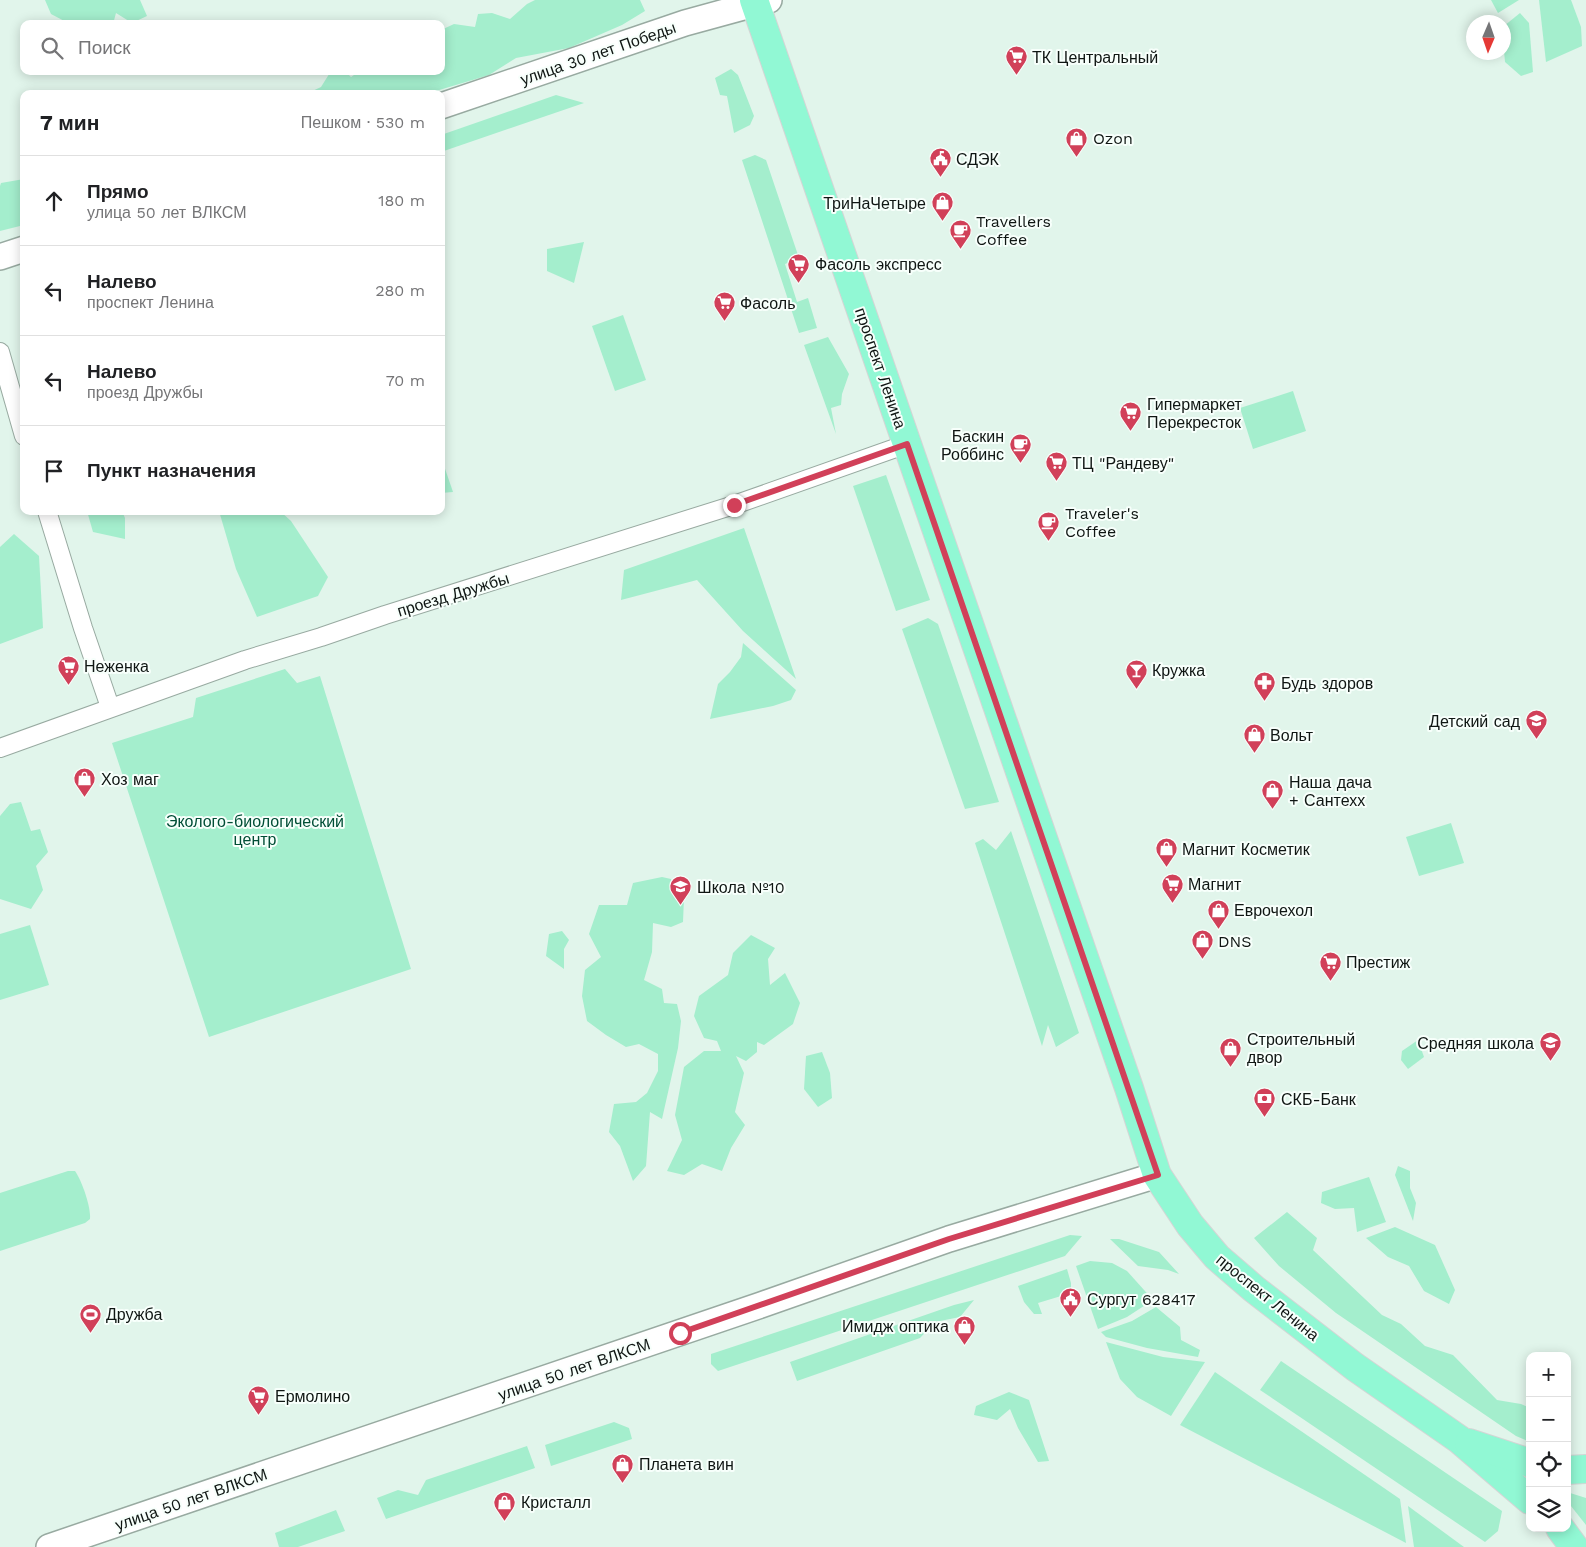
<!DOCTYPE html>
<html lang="ru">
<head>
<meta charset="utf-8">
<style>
	:root { --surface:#fff; --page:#f6f6f6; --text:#202124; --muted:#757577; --line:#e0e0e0 }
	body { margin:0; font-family:"Work Sans",sans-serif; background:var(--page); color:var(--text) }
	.controls { position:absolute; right:15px; bottom:15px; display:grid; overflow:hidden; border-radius:10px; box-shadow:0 2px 12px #0003 }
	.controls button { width:45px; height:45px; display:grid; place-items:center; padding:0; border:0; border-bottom:1px solid var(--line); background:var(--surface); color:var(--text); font:25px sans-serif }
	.compass { position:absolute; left:1466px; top:15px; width:45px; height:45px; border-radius:50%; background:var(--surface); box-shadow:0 2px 12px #0003; rotate:182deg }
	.stop { position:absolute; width:15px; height:15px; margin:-11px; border:4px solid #d14059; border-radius:50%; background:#fff }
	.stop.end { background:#d14059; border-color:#fff; box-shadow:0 1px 5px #0008 }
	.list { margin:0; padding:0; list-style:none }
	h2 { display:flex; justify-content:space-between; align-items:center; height:65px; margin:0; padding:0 20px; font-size:21px }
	h2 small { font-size:16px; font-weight:400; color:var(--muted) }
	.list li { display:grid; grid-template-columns:32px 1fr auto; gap:15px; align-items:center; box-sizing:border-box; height:90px; padding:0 20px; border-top:1px solid var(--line) }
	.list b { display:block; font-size:19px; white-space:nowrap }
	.list p { margin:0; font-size:16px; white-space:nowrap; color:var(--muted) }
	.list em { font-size:16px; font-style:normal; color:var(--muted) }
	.icon { flex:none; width:28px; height:28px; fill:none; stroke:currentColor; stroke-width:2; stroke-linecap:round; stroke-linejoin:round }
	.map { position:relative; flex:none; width:1586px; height:1547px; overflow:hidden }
	.search { position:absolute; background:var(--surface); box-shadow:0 2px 12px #0003; left:20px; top:20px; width:425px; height:55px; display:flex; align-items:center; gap:12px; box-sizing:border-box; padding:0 18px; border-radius:10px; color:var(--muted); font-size:19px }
	.panel { position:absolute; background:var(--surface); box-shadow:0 2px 12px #0003; left:20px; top:90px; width:425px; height:425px; border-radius:10px }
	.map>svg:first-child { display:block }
	.green { fill:#a4eecd }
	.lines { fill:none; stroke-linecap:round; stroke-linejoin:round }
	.street-casing { stroke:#98aaa1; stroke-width:20 }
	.secondary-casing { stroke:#98aaa1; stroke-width:28 }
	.primary-casing { stroke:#d4d5d5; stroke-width:30 }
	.street { stroke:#fff; stroke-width:18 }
	.secondary { stroke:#fff; stroke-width:25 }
	.primary { stroke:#91f8d4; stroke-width:28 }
	.route { stroke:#d14059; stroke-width:6 }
	.labels { text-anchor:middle; stroke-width:4; stroke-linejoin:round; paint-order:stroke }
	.street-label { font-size:16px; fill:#0f1613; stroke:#f7fffb }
	.poi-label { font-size:16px; fill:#0f1613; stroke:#f7fffb; text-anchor:start }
	.park-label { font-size:16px; fill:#014e36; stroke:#f7fffb }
</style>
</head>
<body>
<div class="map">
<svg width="1586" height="1547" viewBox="0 0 1586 1547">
	<rect width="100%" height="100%" fill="#e1f5eb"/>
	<g class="green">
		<polygon points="45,0 140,0 147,16 132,23 116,13 113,24 70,24 51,14"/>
		<polygon points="535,0 640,0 645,11 622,25 569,48 516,58 489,75 426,94 306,94 321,87 331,71 345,71 351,77 360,71 441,71 441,30 454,24 475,27 478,14 492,13 510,19 527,4"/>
		<polygon points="1491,0 1519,0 1498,13"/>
		<polygon points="1539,0 1571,0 1581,27 1582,46 1546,62"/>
		<polygon points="1520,13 1529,23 1533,72 1521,76 1505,62 1504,51 1504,26"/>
		<polygon points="731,69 738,75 754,116 750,125 734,133 727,96 720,95 715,78"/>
		<polygon points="556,95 584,103 441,152 441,135"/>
		<polygon points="755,155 766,160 799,258 785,264 797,302 808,298 817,328 799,333 742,160"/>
		<polygon points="24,179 24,225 0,231 0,186 1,183"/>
		<polygon points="584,242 574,283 547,271 547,249"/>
		<polygon points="623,315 646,380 615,391 592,326"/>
		<polygon points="828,337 849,374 842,394 841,405 831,408 836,434 804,345"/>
		<polygon points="1293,391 1306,431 1253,449 1240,408"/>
		<polygon points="441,457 453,492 441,493"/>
		<polygon points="886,475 930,600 896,611 853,486"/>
		<polygon points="87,511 122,511 125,518 125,539 93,532"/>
		<polygon points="219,511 280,511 291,521 328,577 318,596 257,617 236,569"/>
		<polygon points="744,528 796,679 743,631 697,580 621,600 624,570"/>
		<polygon points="14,534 39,556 43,628 0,644 0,547"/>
		<polygon points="928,618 938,624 999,802 965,809 902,629"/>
		<polygon points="743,643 796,690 791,700 773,706 710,719 718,684 730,672 741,657"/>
		<polygon points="285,669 297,683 320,676 411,969 209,1037 112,743 193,717 196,698"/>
		<polygon points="21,802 31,831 40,829 48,852 36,866 43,890 31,909 0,899 0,816 10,804"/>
		<polygon points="1451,823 1464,863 1419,876 1406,837"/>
		<polygon points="1011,831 1079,1033 1056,1047 1048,1025 1042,1046 975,843 983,839 996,850"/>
		<polygon points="662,877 671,879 671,890 684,898 683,922 671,927 653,923 652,952 644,980 662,989 664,1003 677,1004 681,1021 678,1048 662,1119 650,1112 646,1166 633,1181 620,1146 609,1132 614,1104 636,1102 647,1093 658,1071 658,1054 639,1044 626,1047 606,1035 587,1021 582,996 585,970 601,957 589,934 599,905 627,905 633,883"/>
		<polygon points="30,925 49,985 0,1000 0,934"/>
		<polygon points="562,931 569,940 564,949 564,969 546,956 549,934"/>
		<polygon points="751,935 775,948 768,959 770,985 785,973 800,1003 793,1024 764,1045 757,1042 757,1052 746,1061 736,1056 744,1073 735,1112 745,1125 731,1148 722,1171 702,1164 684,1175 667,1171 682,1140 675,1115 684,1067 704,1051 721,1051 717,1041 704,1038 694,1016 699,996 728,975 733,953"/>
		<polygon points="1418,1040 1424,1057 1408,1069 1401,1060 1402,1051"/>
		<polygon points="822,1052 830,1073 832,1098 818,1107 804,1089 806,1056"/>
		<polygon points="1398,1166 1410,1171 1410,1188 1416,1203 1413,1221 1395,1175"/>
		<path d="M68,1171H75C82,1181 91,1207 90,1219L85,1223L0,1251V1193Z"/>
		<polygon points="1369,1177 1386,1222 1357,1232 1354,1208 1335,1209 1321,1203 1322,1192"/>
		<polygon points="1287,1212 1317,1238 1313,1250 1382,1315 1401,1324 1425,1346 1453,1355 1497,1400 1521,1404 1530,1408 1530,1442 1516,1436 1336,1313 1279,1266 1254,1238"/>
		<polygon points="1395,1227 1435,1245 1455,1290 1449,1304 1424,1291 1409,1266 1388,1257 1366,1238"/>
		<polygon points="1070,1235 1082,1236 1065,1256 718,1371 711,1364 711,1354"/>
		<polygon points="1110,1239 1119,1239 1159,1252 1179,1274 1168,1270 1138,1266"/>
		<polygon points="1090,1261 1112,1263 1127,1271 1153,1300 1127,1317 1098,1329 1076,1266"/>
		<polygon points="1067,1269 1071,1283 1071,1293 1038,1303 1042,1314 1034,1314 1024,1302 1018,1286"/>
		<polygon points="974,1300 960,1317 935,1322 920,1338 797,1381 790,1362 954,1305"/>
		<polygon points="1156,1307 1180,1327 1181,1340 1200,1350 1198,1357 1147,1348 1106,1337 1101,1332 1132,1321"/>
		<polygon points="1106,1342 1163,1357 1205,1362 1171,1416 1137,1397 1120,1379"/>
		<polygon points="1281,1361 1502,1511 1498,1531 1485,1542 1260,1390"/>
		<polygon points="1215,1372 1400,1499 1406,1543 1180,1425"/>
		<polygon points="1009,1392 1029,1400 1049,1461 1038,1462 1018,1428 1010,1409 997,1420 974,1415 976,1406"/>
		<polygon points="614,1422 629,1428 632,1439 551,1466 545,1445"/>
		<polygon points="527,1446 535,1468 386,1519 377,1498 398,1490 418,1495 426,1480"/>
		<polygon points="1567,1492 1586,1498 1586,1525 1567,1501"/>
		<polygon points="1408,1506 1464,1547 1414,1547"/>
		<polygon points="336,1510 345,1531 298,1547 279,1547 275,1533"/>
	</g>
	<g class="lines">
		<defs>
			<g id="street">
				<polyline points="0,352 24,436"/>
				<polyline points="47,511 83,628 110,707"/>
				<polyline points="0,748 245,660 321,637 385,615 734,505 907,444"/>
			</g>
			<g id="secondary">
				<polyline points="441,106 685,23 769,0"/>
				<polyline points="0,257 24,249"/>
				<polyline points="49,1547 761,1305 949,1239 1157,1175"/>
			</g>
			<g id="primary">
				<polyline points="754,0 1129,1088 1157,1175 1190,1225 1217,1257 1254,1289 1355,1367 1460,1440 1530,1500"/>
				<polyline points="1469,1443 1530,1463"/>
				<polyline points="1567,1470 1586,1469"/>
				<polyline points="1560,1528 1574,1547"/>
			</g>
		</defs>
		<use href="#street" class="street-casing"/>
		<use href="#secondary" class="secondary-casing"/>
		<use href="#primary" class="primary-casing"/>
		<use href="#street" class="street"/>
		<use href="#secondary" class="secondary"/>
		<use href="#primary" class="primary"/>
	</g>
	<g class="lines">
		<polyline class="route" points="680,1333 949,1239 1158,1175 907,444 734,505"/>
	</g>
	<defs>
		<symbol id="supermarket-pin" viewBox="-11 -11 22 30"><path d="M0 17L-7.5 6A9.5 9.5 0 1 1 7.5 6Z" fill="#d14059" stroke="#f7fffb"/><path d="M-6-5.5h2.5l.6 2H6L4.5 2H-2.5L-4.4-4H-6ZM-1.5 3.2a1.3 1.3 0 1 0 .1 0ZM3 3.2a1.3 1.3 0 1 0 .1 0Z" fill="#fff"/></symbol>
		<symbol id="shop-pin" viewBox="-11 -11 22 30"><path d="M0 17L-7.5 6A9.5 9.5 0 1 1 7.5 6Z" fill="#d14059" stroke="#f7fffb"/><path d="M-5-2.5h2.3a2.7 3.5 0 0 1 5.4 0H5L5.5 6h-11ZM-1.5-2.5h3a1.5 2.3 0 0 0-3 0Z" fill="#fff"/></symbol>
		<symbol id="civic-pin" viewBox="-11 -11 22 30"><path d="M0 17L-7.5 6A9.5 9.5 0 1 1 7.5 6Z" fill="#d14059" stroke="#f7fffb"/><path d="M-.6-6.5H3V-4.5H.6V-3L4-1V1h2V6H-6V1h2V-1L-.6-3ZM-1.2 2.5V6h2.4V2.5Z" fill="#fff"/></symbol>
		<symbol id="cafe-pin" viewBox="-11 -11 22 30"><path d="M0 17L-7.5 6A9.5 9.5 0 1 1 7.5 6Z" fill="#d14059" stroke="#f7fffb"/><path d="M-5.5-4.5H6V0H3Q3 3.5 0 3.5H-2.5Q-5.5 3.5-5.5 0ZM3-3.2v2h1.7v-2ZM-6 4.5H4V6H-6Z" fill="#fff"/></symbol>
		<symbol id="bar-pin" viewBox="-11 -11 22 30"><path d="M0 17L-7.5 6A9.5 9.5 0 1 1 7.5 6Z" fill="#d14059" stroke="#f7fffb"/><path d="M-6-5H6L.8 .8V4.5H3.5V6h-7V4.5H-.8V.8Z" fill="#fff"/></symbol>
		<symbol id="pharmacy-pin" viewBox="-11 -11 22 30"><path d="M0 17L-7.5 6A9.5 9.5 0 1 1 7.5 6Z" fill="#d14059" stroke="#f7fffb"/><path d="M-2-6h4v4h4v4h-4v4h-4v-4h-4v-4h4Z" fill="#fff"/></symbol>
		<symbol id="school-pin" viewBox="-11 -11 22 30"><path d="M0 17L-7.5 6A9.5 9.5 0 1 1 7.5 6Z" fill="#d14059" stroke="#f7fffb"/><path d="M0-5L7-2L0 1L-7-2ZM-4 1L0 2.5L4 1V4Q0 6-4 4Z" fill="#fff"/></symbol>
		<symbol id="bank-pin" viewBox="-11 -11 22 30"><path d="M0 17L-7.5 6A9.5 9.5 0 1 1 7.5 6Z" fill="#d14059" stroke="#f7fffb"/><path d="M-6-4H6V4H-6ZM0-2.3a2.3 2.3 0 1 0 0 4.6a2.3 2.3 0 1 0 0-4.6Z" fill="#fff"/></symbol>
		<symbol id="stadium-pin" viewBox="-11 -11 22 30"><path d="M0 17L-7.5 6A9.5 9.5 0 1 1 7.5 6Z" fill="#d14059" stroke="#f7fffb"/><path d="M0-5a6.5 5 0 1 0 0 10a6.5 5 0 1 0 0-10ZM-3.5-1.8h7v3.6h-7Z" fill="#fff"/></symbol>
	</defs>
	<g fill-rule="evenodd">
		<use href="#supermarket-pin" x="1004" y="44" width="25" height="34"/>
		<use href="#shop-pin" x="1064" y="126" width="25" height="34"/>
		<use href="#civic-pin" x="928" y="146" width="25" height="34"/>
		<use href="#shop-pin" x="930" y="190" width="25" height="34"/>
		<use href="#cafe-pin" x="948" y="218" width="25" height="34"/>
		<use href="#supermarket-pin" x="786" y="252" width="25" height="34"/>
		<use href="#supermarket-pin" x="712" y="290" width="25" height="34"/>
		<use href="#supermarket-pin" x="1118" y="400" width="25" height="34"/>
		<use href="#cafe-pin" x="1008" y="432" width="25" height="34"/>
		<use href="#supermarket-pin" x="1044" y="450" width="25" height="34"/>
		<use href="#cafe-pin" x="1036" y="510" width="25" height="34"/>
		<use href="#supermarket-pin" x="56" y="654" width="25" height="34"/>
		<use href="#bar-pin" x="1124" y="658" width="25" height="34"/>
		<use href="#pharmacy-pin" x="1252" y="670" width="25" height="34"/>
		<use href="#school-pin" x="1524" y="708" width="25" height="34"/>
		<use href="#shop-pin" x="1242" y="722" width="25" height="34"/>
		<use href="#shop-pin" x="72" y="766" width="25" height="34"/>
		<use href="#shop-pin" x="1260" y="778" width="25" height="34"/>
		<use href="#shop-pin" x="1154" y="836" width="25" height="34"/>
		<use href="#supermarket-pin" x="1160" y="872" width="25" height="34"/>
		<use href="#school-pin" x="668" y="874" width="25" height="34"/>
		<use href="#shop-pin" x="1206" y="898" width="25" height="34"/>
		<use href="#shop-pin" x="1190" y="928" width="25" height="34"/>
		<use href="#supermarket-pin" x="1318" y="950" width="25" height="34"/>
		<use href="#school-pin" x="1538" y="1030" width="25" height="34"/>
		<use href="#shop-pin" x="1218" y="1036" width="25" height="34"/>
		<use href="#bank-pin" x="1252" y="1086" width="25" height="34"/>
		<use href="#civic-pin" x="1058" y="1286" width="25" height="34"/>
		<use href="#stadium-pin" x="78" y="1302" width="25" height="34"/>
		<use href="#shop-pin" x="952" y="1314" width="25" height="34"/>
		<use href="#supermarket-pin" x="246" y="1384" width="25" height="34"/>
		<use href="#shop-pin" x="610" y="1452" width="25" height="34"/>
		<use href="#shop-pin" x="492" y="1490" width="25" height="34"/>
	</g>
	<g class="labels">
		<g class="street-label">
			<text transform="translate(598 53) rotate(-19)" y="6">улица 30 лет Победы</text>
			<text transform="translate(881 368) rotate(71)" y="6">проспект Ленина</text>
			<text transform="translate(453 594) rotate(-17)" y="6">проезд Дружбы</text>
			<text transform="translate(1268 1297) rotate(39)" y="6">проспект Ленина</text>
			<text transform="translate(574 1369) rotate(-19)" y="6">улица 50 лет ВЛКСМ</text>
			<text transform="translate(191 1499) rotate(-19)" y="6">улица 50 лет ВЛКСМ</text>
		</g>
		<g class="poi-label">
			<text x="1032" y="63">ТК Центральный</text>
			<text x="1093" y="144">Ozon</text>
			<text x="956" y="165">СДЭК</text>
			<text x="926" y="209" text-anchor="end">ТриНаЧетыре</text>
			<text x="976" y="227">Travellers<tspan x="976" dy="18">Coffee</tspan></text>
			<text x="815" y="270">Фасоль экспресс</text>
			<text x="740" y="309">Фасоль</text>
			<text x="1147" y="410">Гипермаркет<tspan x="1147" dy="18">Перекресток</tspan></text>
			<text x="1004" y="442" text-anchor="end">Баскин<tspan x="1004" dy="18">Роббинс</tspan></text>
			<text x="1072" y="469">ТЦ "Рандеву"</text>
			<text x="1065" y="519">Traveler's<tspan x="1065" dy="18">Coffee</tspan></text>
			<text x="84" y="672">Неженка</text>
			<text x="1152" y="676">Кружка</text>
			<text x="1281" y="689">Будь здоров</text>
			<text x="1520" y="727" text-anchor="end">Детский сад</text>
			<text x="1270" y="741">Вольт</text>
			<text x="101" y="785">Хоз маг</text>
			<text x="1289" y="788">Наша дача<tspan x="1289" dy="18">+ Сантехх</tspan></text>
			<text x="1182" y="855">Магнит Косметик</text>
			<text x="1188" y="890">Магнит</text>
			<text x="697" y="893">Школа №10</text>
			<text x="1234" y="916">Еврочехол</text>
			<text x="1218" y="947">DNS</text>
			<text x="1346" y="968">Престиж</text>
			<text x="1247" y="1045">Строительный<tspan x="1247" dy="18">двор</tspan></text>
			<text x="1534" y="1049" text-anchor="end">Средняя школа</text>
			<text x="1281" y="1105">СКБ-Банк</text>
			<text x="1087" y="1305">Сургут 628417</text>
			<text x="106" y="1320">Дружба</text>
			<text x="949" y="1332" text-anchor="end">Имидж оптика</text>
			<text x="275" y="1402">Ермолино</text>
			<text x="639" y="1470">Планета вин</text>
			<text x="521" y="1508">Кристалл</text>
		</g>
		<g class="park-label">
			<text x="255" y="827">Эколого-биологический<tspan x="255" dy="18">центр</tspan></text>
		</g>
	</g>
</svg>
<div class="controls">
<button>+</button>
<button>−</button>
<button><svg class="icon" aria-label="locate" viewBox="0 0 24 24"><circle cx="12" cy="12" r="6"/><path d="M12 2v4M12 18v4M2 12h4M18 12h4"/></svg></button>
<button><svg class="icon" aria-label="layers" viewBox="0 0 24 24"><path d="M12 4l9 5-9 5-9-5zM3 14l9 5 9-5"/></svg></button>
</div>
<svg class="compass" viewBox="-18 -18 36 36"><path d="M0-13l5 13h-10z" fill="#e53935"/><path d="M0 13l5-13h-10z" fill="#757577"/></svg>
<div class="stop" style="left:680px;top:1333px"></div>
<div class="stop end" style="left:734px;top:505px"></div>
<div class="search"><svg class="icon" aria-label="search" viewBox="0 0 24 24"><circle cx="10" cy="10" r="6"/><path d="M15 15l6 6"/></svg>Поиск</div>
<section class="panel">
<h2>7 мин<small>Пешком · 530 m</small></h2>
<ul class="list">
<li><svg class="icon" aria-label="ahead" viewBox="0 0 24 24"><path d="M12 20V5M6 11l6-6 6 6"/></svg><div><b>Прямо</b><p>улица 50 лет ВЛКСМ</p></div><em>180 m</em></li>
<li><svg class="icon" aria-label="left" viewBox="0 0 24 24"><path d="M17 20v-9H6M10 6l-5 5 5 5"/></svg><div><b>Налево</b><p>проспект Ленина</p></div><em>280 m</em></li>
<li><svg class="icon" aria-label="left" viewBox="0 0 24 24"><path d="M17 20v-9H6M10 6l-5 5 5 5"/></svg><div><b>Налево</b><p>проезд Дружбы</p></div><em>70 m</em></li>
<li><svg class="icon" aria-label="arrive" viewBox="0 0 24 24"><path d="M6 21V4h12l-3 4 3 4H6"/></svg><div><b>Пункт назначения</b></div></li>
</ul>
</section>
</div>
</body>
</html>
